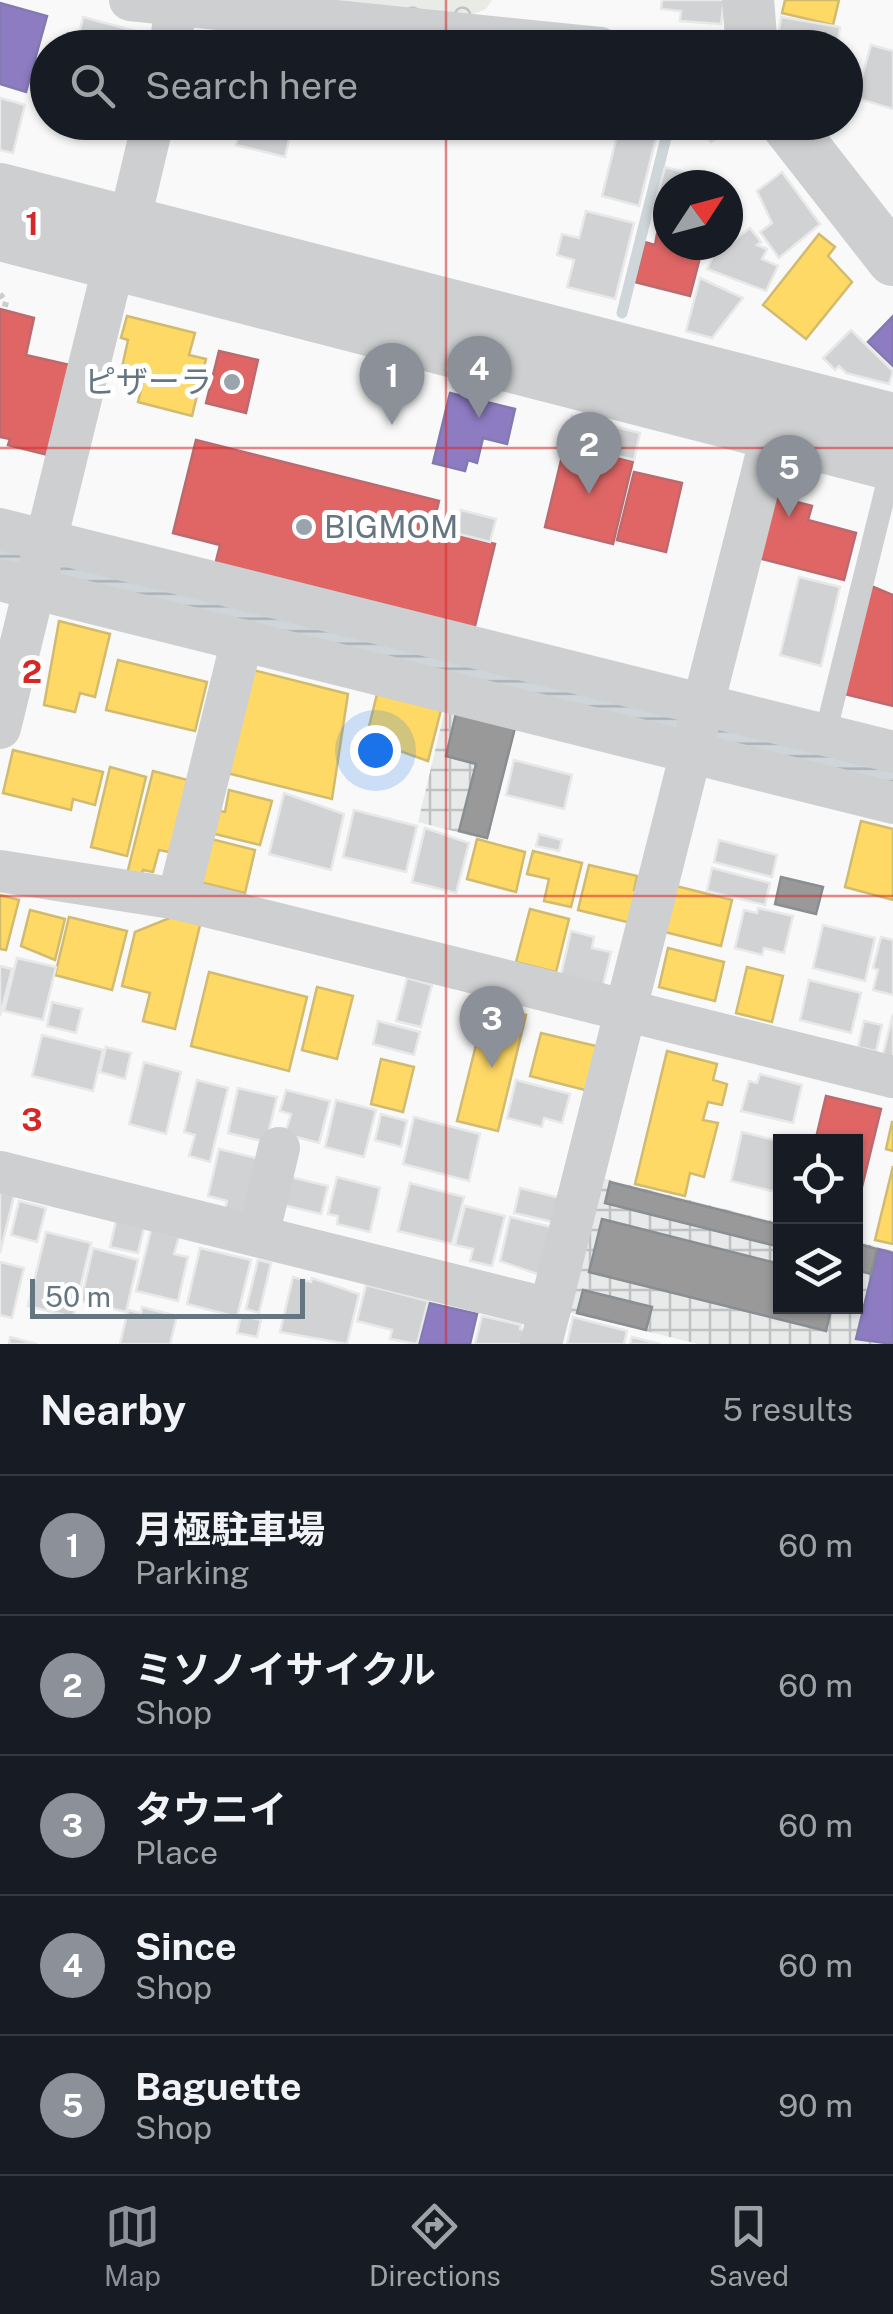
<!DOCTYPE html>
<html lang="en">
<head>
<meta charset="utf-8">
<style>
	:root { --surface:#171b24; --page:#242831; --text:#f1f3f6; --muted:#9ea1a6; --line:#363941; --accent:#8c9099 }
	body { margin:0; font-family:"Public Sans","Noto Sans JP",sans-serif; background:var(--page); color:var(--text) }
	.controls { position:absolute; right:30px; bottom:30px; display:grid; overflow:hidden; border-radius:0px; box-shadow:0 2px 8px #0004 }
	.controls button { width:90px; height:90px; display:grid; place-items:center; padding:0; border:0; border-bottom:2px solid var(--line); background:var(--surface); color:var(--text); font:50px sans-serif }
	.compass { position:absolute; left:653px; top:170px; width:90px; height:90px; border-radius:50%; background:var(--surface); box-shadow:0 2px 8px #0004; rotate:54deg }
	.scale { position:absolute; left:30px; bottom:25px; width:275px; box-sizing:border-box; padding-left:10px; border:5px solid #657683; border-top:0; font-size:28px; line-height:35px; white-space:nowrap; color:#657683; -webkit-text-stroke:8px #fff; paint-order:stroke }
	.you { position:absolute; left:375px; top:750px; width:35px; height:35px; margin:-25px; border:8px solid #fff; border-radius:50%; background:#1a73e8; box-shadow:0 0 0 15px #1a73e833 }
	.badge { display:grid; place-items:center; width:65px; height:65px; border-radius:50%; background:var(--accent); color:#fff; font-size:32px; font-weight:700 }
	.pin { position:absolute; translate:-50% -82px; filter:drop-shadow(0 2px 5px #0008) }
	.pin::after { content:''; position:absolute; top:52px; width:35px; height:30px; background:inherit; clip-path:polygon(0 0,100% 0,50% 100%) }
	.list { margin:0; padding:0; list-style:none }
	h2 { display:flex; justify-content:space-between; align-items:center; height:130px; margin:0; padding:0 40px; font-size:42px }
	h2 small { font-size:32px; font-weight:400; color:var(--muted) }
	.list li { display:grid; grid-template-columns:65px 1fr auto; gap:30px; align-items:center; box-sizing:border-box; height:140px; padding:0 40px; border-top:2px solid var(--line) }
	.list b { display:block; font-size:38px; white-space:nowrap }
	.list p { margin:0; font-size:32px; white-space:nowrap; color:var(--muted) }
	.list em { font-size:32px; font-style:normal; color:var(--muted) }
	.icon { flex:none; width:55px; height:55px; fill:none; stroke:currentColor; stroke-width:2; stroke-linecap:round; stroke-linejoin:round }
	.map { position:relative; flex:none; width:893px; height:1344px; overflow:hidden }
	.search { position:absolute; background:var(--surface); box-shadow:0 2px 8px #0004; left:30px; right:30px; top:30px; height:110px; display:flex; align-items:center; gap:25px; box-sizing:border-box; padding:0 35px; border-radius:55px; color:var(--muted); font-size:38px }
	.sheet { height:830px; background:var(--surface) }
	nav { display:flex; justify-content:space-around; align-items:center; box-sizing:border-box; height:140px; border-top:2px solid var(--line); background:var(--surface); font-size:28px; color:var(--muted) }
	nav a { display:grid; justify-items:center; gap:5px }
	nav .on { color:var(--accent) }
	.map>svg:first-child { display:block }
	.industrial { fill:url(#industrial-grid) }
	.forest { fill:url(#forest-crowns) }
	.water { fill:url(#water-rules) }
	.homes { fill:#ffd966; stroke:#d1bb6f; stroke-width:2.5 }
	.shops { fill:#e06666; stroke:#bb6b6f; stroke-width:2.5 }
	.offices { fill:#8e7cc3; stroke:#827ab0; stroke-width:2.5 }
	.industry { fill:#999; stroke:#898e92; stroke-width:2.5 }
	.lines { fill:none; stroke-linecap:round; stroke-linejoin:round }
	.stream { stroke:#ced6d9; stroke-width:11 }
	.building { fill:#d0d2d3; stroke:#e8e8e8; stroke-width:2.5 }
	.path { stroke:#cbcccd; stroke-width:6; stroke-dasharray:5 5; stroke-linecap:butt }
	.service { stroke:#cecfd0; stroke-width:22 }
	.minor { stroke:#cecfd0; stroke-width:42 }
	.tertiary { stroke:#cecfd0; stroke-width:52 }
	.grid { fill:none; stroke:#d62828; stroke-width:2.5; stroke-opacity:0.55 }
	.poi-dot { fill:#99a4ac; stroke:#fff; stroke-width:4 }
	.labels { text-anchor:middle; stroke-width:10; stroke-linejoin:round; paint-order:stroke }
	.poi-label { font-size:32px; fill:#657683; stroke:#fff; text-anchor:end }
	.grid-label { font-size:32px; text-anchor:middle; font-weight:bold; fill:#d62828; stroke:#fff; stroke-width:10; stroke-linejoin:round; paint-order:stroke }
</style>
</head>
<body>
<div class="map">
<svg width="893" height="1344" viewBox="0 0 893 1344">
	<defs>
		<pattern id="industrial-grid" width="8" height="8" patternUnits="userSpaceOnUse" patternTransform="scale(2.5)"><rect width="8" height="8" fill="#e8e9e9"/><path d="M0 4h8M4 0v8" fill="none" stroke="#c0c1c2"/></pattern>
		<pattern id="forest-crowns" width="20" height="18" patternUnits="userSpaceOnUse" patternTransform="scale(2.5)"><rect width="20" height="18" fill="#e8ebe6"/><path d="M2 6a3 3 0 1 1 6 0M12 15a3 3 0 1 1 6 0" fill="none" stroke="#c0c3c0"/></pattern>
		<pattern id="water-rules" width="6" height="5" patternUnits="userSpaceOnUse" patternTransform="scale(2.5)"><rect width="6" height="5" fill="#ced6d9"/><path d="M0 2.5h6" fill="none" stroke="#abb2b5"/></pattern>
	</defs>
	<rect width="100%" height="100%" fill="#f9f9f9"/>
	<g class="industrial">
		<polygon points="446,705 517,723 488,840 418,822"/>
		<polygon points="598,1177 780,1223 780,1306 856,1306 856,1241 893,1251 893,1344 698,1344 564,1311"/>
	</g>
	<polygon class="forest" points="319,0 492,0 486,9 471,15"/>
	<polygon class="water" points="0,546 893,768 893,786 0,563"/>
	<g class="homes">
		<polygon points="785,0 839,0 833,25 782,13"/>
		<polygon points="819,234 835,247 828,256 852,282 806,339 763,305"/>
		<polygon points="127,316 195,333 189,355 206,359 192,416 138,402 144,378 121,372 128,340 121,338"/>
		<polygon points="59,621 110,634 95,697 80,693 75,712 44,705"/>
		<polygon points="118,660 207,682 195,731 106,710"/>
		<polygon points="253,670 348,694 332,799 227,773"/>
		<polygon points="377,694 441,710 428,761 366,739"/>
		<polygon points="13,750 103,772 95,805 73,799 71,810 3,793"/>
		<polygon points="110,767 146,777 127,856 91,847"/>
		<polygon points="153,771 191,781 174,853 159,850 153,872 143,870 140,878 127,874"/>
		<polygon points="229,790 272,801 260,845 211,833 216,810 225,812"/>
		<polygon points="861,821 893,829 893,900 845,887"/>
		<polygon points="211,839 255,850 245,893 200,882"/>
		<polygon points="477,839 525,852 516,892 467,879"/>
		<polygon points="533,851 582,863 571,907 544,901 549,879 527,874"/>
		<polygon points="589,865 637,876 634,890 639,891 631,923 578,910"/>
		<polygon points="676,886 732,900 721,946 665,932"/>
		<polygon points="0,895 19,900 6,950 0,949"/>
		<polygon points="530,909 569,919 556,972 516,962"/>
		<polygon points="30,910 65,919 55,960 21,946"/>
		<polygon points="69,917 127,931 112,990 55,975"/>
		<polygon points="172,917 201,921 175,1029 143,1021 150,993 122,986 135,932"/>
		<polygon points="668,948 724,962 715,1001 659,987"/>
		<polygon points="747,967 783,976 772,1022 736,1013"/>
		<polygon points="209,972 307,997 289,1071 191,1046"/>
		<polygon points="317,987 353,996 337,1059 302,1050"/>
		<polygon points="486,1005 526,1015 498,1131 457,1121"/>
		<polygon points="541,1033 600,1047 589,1091 530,1076"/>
		<polygon points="667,1051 717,1064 713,1080 727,1084 722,1105 708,1102 703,1120 718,1123 704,1177 690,1173 685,1196 635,1184"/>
		<polygon points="381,1059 414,1067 403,1112 371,1104"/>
		<polygon points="892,1122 893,1122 893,1151 886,1149"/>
		<polygon points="893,1166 893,1244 875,1240"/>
	</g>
	<g class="shops">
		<polygon points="657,234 668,237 668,245 703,246 690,296 635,282 645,242 655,245"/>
		<polygon points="0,309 34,318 26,355 74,366 52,456 8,445 10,439 0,437"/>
		<polygon points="219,351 258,360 246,413 206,403"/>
		<polygon points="196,440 439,501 432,529 495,544 474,630 215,565 220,545 173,533"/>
		<polygon points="565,444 633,461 613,544 545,527"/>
		<polygon points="634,472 682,483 666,552 617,540"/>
		<polygon points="774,496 812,506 808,520 856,533 844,580 758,558"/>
		<polygon points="871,586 893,595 893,706 845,694"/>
		<polygon points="826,1096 881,1109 859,1199 856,1199 856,1142 815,1142"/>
	</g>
	<g class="offices">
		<polygon points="0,3 47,16 26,92 0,84"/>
		<polygon points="893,316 893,366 868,342"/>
		<polygon points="450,393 515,409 507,444 483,438 477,463 468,460 465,471 433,463"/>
		<polygon points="878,1249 893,1253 893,1344 856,1339"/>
		<polygon points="429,1303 477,1314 470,1344 419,1344"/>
	</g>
	<g class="industry">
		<polygon points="456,713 515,728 487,838 459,831 476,764 446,756"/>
		<polygon points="781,877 823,887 816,914 775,904"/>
		<polygon points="610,1182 780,1225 780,1247 605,1203"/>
		<polygon points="602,1219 780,1264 780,1306 832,1306 826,1331 589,1272"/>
		<polygon points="856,1243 877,1249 871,1274 856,1270"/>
		<polygon points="583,1290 652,1307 646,1330 577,1313"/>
	</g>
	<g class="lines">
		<polyline class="stream" points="622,313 670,122"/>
	</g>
	<g class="building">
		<polygon points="662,0 724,0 721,24 680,21 681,11 661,9"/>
		<polygon points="83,17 146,34 143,48 76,48"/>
		<polygon points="781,17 840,27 837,48 776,48"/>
		<polygon points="218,24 303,45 303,48 213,48"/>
		<polygon points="871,45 893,51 893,109 856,98"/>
		<polygon points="0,98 25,105 13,153 0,150"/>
		<polygon points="242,122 293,122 285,157 236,145"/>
		<polygon points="584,122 660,122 639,206 602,196 618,131"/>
		<polygon points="693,122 748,122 750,125 737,133 734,128 711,142"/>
		<polygon points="665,167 711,179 714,185 668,185 668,220 652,216"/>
		<polygon points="782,172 820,224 779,258 760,232 772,223 757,191"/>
		<polygon points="586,211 634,223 615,299 567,287 574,260 557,255 562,234 579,238"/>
		<polygon points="750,228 761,242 757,245 767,249 762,259 778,266 766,291 707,269 717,248 711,245 728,245 728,239 733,241"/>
		<polygon points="700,278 743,298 712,338 686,331"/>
		<polygon points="851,330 893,371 889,384 846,373 839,366 835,370 823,358"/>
		<polygon points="572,416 640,433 634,460 566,443"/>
		<polygon points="461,510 496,519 490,542 455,533"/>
		<polygon points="799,577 840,587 821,666 780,655"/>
		<polygon points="514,760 572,775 564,809 506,795"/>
		<polygon points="284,793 344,814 331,870 269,854"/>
		<polygon points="354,810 417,826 406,872 343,857"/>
		<polygon points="425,828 469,843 456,893 412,882"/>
		<polygon points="539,834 562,840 559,851 536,846"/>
		<polygon points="719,840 777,855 772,877 714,862"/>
		<polygon points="712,868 770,883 765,905 707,891"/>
		<polygon points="758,908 793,916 784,953 764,948 762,955 735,948 744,910 757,913"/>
		<polygon points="823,925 875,938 865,981 813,968"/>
		<polygon points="571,931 594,937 592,948 611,952 603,985 561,975"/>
		<polygon points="881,937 893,940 893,995 873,990 878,970 873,968"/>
		<polygon points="17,958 56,967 43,1020 4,1011"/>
		<polygon points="0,966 12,969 0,1016"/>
		<polygon points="407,978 432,985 421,1027 396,1021"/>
		<polygon points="809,980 861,993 851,1033 800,1020"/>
		<polygon points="52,1002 82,1009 76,1033 47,1026"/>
		<polygon points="893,1014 893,1057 883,1054"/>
		<polygon points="378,1021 420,1032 414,1055 373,1044"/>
		<polygon points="864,1021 882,1025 876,1051 858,1047"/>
		<polygon points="42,1035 103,1050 93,1091 32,1076"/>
		<polygon points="106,1047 131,1053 125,1079 100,1072"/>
		<polygon points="144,1062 181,1072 166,1134 129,1124"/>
		<polygon points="760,1074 802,1085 793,1123 741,1111 749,1081 757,1083"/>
		<polygon points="197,1080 228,1088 210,1162 189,1156 195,1135 184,1132"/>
		<polygon points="516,1080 570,1094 562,1123 544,1118 542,1127 507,1118"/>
		<polygon points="238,1088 277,1097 266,1142 228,1133"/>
		<polygon points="286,1090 330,1101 319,1143 285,1134 291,1114 280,1111"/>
		<polygon points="336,1100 376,1110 364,1157 325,1147"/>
		<polygon points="381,1114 407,1121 401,1147 375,1140"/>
		<polygon points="414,1117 480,1134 469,1181 403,1164"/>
		<polygon points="742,1132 782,1142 780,1193 731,1181"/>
		<polygon points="219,1149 260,1159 246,1214 225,1209 227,1201 208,1196"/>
		<polygon points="290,1177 328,1186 321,1214 283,1205"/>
		<polygon points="337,1177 380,1188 370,1232 337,1224 338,1216 328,1214"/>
		<polygon points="410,1183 464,1197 452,1244 398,1231"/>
		<polygon points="520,1188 560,1198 553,1222 514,1213"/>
		<polygon points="0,1192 14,1196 0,1253"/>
		<polygon points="19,1201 46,1208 37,1242 11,1235"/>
		<polygon points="465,1206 505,1216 492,1266 470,1261 473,1249 455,1245"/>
		<polygon points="510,1217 555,1228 543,1276 500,1261"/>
		<polygon points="116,1221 144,1228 138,1253 110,1247"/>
		<polygon points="151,1230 179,1237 174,1254 188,1257 178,1301 136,1291"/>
		<polygon points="46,1232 91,1243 73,1317 28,1306"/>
		<polygon points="93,1248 138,1260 126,1312 81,1301"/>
		<polygon points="200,1248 251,1260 237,1317 187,1304"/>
		<polygon points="258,1260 271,1263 259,1313 246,1309"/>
		<polygon points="0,1262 24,1268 12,1318 0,1315"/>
		<polygon points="293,1277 311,1282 312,1278 359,1294 347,1344 280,1332"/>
		<polygon points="366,1285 428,1301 417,1344 390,1339 392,1330 357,1321"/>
		<polygon points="142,1307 177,1316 170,1344 120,1344 128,1310 141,1313"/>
		<polygon points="241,1315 261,1320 257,1337 237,1333"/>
		<polygon points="482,1316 521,1325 520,1329 530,1332 527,1344 475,1344"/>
		<polygon points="573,1317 627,1331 624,1344 567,1344"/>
		<polygon points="10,1337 37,1344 9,1344"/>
		<polygon points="632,1337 660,1344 630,1344"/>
	</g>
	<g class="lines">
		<polyline class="path" points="0,294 6,302 4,310"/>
		<polyline class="service" points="825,735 892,464"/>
		<g class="minor">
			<polyline points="130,0 600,48"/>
			<polyline points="170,48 176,5"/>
			<polyline points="129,223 153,122"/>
			<polyline points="0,529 893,752"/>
			<polyline points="0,580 893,803"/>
			<polyline points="0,728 114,264"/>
			<polyline points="0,871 178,899 893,1077"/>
			<polyline points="178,899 242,640"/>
			<polyline points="0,1172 550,1309"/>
			<polyline points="258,1236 279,1148"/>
			<polyline points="541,1344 772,433"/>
		</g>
		<g class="tertiary">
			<polyline points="748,0 752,48"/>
			<polyline points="785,122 893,260"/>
			<polyline points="0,189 893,419"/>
			<polyline points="0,235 893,465"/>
		</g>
	</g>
	<path class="grid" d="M446,0V48M446,122V1344M0,448H893M0,896H893"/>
	<g class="poi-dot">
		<circle cx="232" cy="382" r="10"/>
		<circle cx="304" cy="527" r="10"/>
	</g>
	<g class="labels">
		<g class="poi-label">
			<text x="212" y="393">ピザーラ</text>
			<text x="324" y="538" text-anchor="start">BIGMOM</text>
		</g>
	</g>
	<g class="grid-label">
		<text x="32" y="235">1</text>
		<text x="32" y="683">2</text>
		<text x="32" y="1131">3</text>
	</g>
</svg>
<div class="controls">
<button><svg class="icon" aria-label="locate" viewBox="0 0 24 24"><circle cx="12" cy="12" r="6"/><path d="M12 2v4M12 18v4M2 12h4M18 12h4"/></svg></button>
<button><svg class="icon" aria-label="layers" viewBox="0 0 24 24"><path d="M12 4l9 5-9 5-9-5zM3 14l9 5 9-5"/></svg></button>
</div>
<svg class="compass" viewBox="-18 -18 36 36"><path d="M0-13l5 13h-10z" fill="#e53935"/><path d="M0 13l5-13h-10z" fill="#9ea1a6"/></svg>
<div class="scale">50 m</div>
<div class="you"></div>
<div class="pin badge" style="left:392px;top:425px">1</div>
<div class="pin badge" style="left:589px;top:494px">2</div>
<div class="pin badge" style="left:492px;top:1068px">3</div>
<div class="pin badge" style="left:479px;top:418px">4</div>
<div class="pin badge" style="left:789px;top:517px">5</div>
<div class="search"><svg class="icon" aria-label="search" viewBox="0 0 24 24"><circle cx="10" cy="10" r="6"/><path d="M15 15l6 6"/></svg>Search here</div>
</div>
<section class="sheet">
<h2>Nearby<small>5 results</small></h2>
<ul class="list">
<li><span class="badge">1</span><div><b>月極駐車場</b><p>Parking</p></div><em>60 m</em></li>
<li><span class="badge">2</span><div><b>ミソノイサイクル</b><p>Shop</p></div><em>60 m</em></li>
<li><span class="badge">3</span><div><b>タウニイ</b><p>Place</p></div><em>60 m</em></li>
<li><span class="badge">4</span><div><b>Since</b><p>Shop</p></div><em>60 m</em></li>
<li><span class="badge">5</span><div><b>Baguette</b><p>Shop</p></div><em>90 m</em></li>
</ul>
</section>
<nav>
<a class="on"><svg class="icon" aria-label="map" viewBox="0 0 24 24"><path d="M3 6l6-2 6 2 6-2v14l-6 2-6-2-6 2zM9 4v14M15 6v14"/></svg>Map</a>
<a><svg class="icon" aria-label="directions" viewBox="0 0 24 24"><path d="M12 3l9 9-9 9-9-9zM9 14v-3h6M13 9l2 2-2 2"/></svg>Directions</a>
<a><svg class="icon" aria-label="saved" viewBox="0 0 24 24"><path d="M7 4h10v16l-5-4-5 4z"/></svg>Saved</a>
</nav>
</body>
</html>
